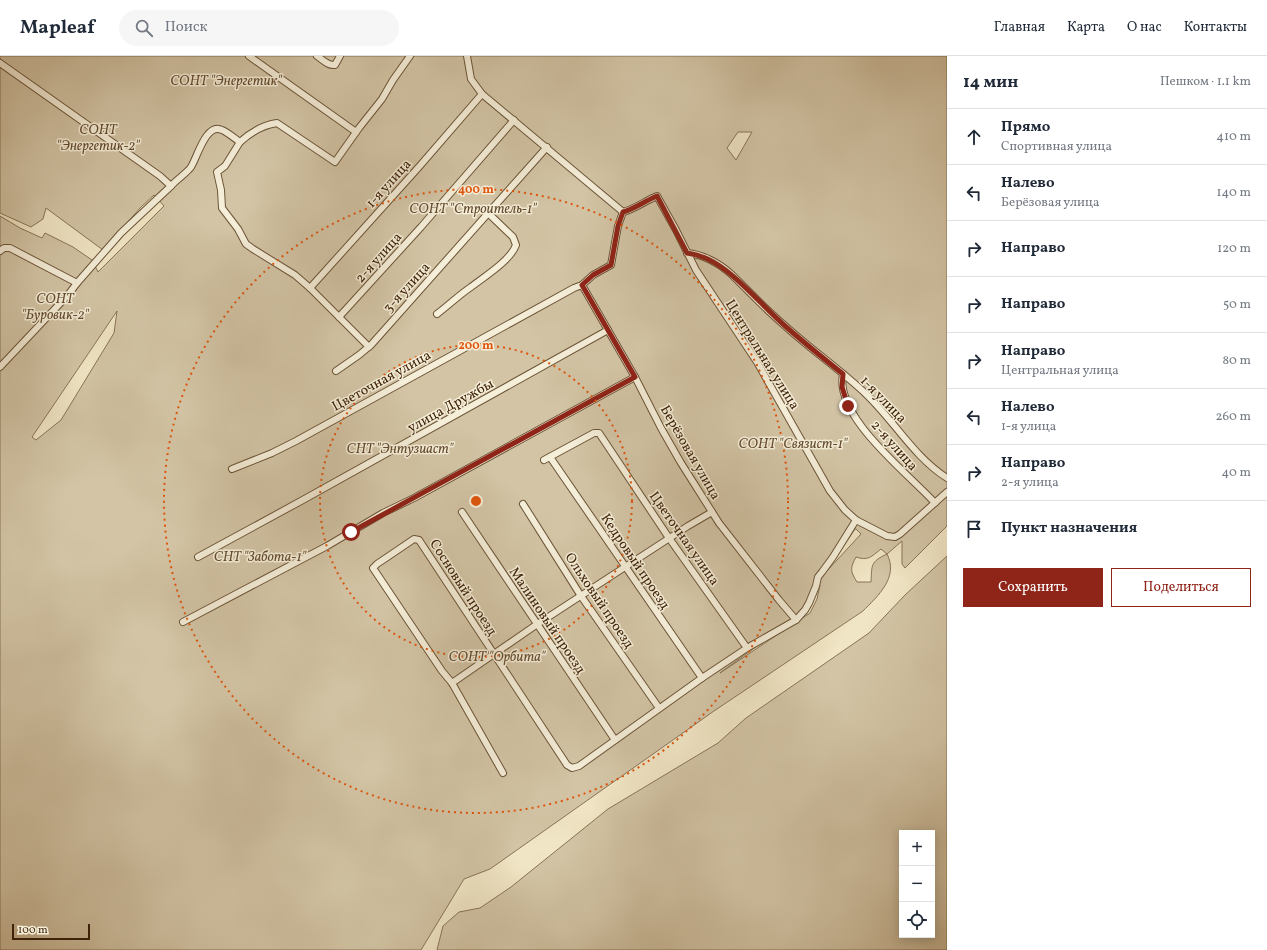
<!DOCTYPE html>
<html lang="ru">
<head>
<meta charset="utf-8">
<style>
	:root { --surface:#fff; --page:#f6f6f7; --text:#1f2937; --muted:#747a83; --line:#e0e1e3; --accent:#8f2418 }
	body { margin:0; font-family:Vollkorn,serif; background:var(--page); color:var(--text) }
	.controls { position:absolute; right:12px; bottom:12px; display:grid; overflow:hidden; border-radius:0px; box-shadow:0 2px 10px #0003 }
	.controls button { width:36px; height:36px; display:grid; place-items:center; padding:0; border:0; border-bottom:1px solid var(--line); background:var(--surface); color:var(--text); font:20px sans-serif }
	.scale { position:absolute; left:12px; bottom:10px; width:78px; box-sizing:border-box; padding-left:4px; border:2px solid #3f2308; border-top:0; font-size:11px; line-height:14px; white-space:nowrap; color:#3f2308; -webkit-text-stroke:3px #f5eed9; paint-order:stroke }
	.stop { position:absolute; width:12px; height:12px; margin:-9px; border:3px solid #8f2418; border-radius:50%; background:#fff }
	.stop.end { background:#8f2418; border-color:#fff; box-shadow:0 1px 4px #0008 }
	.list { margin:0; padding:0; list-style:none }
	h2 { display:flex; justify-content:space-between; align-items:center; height:52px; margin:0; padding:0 16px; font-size:17px }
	h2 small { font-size:13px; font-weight:400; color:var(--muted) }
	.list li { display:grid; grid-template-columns:26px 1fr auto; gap:12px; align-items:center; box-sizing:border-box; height:56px; padding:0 16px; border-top:1px solid var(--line) }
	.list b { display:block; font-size:15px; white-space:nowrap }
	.list p { margin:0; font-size:13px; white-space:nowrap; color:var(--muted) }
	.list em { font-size:13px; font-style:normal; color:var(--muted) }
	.actions { display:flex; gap:8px; padding:12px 16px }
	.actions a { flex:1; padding:9px 0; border:1px solid var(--accent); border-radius:0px; text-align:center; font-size:14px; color:var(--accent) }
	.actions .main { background:var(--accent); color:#fff }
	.icon { flex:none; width:22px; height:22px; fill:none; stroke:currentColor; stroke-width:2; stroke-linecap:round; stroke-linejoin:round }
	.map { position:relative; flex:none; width:947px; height:894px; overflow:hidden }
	header { display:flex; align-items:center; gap:24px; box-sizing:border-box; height:56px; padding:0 20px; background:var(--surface); border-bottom:1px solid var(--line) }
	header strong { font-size:19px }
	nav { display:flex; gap:22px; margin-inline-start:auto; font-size:14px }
	.search { width:280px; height:36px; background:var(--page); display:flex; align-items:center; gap:10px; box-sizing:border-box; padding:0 14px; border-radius:22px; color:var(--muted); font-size:15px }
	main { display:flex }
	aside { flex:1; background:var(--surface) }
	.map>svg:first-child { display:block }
	.green { fill:#d2c4a5; stroke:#887456; fill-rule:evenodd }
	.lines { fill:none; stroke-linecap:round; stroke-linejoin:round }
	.street-casing { stroke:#6b5437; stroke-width:8 }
	.street { stroke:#f5eed9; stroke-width:6 }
	.route { stroke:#8f2418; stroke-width:5 }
	.ring { fill:none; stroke:#e0560c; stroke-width:2; stroke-dasharray:2 4 }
	.labels { text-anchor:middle; stroke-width:3; stroke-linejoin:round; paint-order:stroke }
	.park-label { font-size:14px; font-style:italic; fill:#644b2f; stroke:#f5eed9 }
	.street-label { font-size:14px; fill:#3f2308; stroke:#f5eed9 }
	.centre { fill:#e0560c; stroke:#f5eed9; stroke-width:2 }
	.ring-label { font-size:12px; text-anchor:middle; font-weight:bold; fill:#e0560c; stroke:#f5eed9; stroke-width:3; stroke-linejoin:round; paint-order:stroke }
</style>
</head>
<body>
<header>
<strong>Mapleaf</strong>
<div class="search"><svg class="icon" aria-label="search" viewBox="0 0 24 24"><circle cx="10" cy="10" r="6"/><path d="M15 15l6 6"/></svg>Поиск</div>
<nav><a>Главная</a><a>Карта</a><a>О нас</a><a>Контакты</a></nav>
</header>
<main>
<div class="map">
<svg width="947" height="894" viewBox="0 0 947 894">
	<rect width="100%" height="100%" fill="#f0e5c5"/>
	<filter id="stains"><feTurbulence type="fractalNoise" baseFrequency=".005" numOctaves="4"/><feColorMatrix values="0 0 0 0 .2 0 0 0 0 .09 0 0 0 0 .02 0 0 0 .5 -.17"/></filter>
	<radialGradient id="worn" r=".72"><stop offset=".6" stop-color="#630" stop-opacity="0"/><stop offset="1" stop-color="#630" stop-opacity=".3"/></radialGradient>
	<g class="green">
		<path d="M0,0H947V470L905,512L902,508V485L887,498C899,521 878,540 863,555L714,655L490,813L464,823L421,894H0V160L20,172L42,182L45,177L73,191L92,204L98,216L164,150L154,139L141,151L103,194L46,152L43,163L31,171L0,157ZM738,76H752L736,104L727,92ZM117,255L114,277L61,364L36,384L32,381ZM856,473L861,478L826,516L855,473ZM881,493L887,498C870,506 872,509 871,526H857C850,515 850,512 856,501C868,505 871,501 881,493ZM820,529L817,543L810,557L720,617L794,563Z"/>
		<path d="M947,500V894H437L443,870L459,856L480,852L511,831L608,753L718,687L746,662L869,577L905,539ZM902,777H932V879H902Z"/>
	</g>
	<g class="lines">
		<defs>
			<g id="street">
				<polyline points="249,0 356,76"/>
				<path d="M317,0C323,4 328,10 335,9L340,0"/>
				<path d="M467,0L471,23L482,38L623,156C635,153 645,145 657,140L676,174L696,214L757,306L830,435L845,454L856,464L887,480L895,481L900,478L947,436"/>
				<polyline points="0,7 160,120 171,130 121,177 77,227 10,192 4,192 0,195"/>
				<polyline points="240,86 225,110 217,116 221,134 222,152 238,173 246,188 253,193 295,219 310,232 369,291"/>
				<path d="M171,130C176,124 188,116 191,111C197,102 206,66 222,74C229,77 235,83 240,86C251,76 263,69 277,67L335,106L359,72L382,43L393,24L410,0"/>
				<path d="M687,197C702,198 719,207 730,217C748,234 764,252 783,268C810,293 841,314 867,339C895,366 914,401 947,422"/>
				<polyline points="582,229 635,321 661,372 681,407 719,467 779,544 796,564"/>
				<polyline points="310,232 418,112 482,38"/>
				<path d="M437,258C449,249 459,239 471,231C484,221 511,204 516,189L513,181L488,157"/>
				<polyline points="339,261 421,171 514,64"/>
				<polyline points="0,311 68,239 77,227"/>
				<polyline points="336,315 359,299 371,289 547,91"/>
				<path d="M843,318C834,361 909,418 935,447"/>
				<polyline points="550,401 702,622"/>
				<polyline points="544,404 594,377 599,377 669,482 747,592"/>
				<polyline points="232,413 272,397 296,385 574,232 582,229 593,219 611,209 618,170 623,156"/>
				<polyline points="523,448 581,540 659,652"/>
				<polyline points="462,456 615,684"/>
				<polyline points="198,501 301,445 608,274"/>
				<polyline points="183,566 327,490 383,457 414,442 635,321"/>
				<polyline points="452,627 536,569 688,470 712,456"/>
				<polyline points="503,717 452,627 442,615 373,512 377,508 414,483 419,484 567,709 572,712 579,710 702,622 747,592 796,564 805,554 809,547 816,530 818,521 822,516 833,501 856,464"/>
			</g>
		</defs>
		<use href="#street" class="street-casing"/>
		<use href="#street" class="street"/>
	</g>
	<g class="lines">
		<path class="route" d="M351,476L635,321L582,229L593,219L611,209L618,170L623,156C634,153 645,145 657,140L687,197C725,201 756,245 784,269C803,286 823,302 843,318L842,331L848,350"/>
	</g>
	<g class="ring">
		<circle cx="476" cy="445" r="156"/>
		<circle cx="476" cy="445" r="312"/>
	</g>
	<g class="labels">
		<g class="park-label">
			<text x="226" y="29">СОНТ "Энергетик"</text>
			<text x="98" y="78">СОНТ<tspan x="98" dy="16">"Энергетик-2"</tspan></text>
			<text x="473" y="157">СОНТ "Строитель-1"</text>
			<text x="55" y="247">СОНТ<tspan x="55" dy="16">"Буровик-2"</tspan></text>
			<text x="793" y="392">СОНТ "Связист-1"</text>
			<text x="400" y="397">СНТ "Энтузиаст"</text>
			<text x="260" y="505">СНТ "Забота-1"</text>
			<text x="497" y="605">СОНТ "Орбита"</text>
		</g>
		<g class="street-label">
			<text transform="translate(388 127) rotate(-48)" y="5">1-я улица</text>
			<text transform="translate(378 201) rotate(-48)" y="5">2-я улица</text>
			<text transform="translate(406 231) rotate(-48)" y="5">3-я улица</text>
			<text transform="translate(763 298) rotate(58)" y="5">Центральная улица</text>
			<text transform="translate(381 324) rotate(-29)" y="5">Цветочная улица</text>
			<text transform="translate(884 343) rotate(46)" y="5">1-я улица</text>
			<text transform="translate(450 349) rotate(-29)" y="5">улица Дружбы</text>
			<text transform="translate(895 389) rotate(48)" y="5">2-я улица</text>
			<text transform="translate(691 396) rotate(60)" y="5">Берёзовая улица</text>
			<text transform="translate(685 482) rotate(55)" y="5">Цветочная улица</text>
			<text transform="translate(636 505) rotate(56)" y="5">Кедровый проезд</text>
			<text transform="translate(464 531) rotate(57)" y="5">Сосновый проезд</text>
			<text transform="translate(600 544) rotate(56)" y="5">Ольховый проезд</text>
			<text transform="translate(548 564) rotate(56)" y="5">Малиновый проезд</text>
		</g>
	</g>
	<circle cx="476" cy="445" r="6" class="centre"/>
	<g class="ring-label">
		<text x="476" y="137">400 m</text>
		<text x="476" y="293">200 m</text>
	</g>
	<rect width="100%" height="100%" filter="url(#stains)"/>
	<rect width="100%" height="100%" fill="url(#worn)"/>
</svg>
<div class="controls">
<button>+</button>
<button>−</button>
<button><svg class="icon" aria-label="locate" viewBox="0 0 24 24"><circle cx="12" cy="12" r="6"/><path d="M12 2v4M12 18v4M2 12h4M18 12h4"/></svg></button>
</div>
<div class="scale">100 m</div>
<div class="stop" style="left:351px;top:476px"></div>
<div class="stop end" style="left:848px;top:350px"></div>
</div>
<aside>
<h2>14 мин<small>Пешком · 1.1 km</small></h2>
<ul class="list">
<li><svg class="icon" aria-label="ahead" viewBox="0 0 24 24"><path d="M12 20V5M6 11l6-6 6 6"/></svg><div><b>Прямо</b><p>Спортивная улица</p></div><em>410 m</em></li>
<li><svg class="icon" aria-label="left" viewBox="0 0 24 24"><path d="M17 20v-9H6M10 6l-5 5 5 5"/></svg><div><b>Налево</b><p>Берёзовая улица</p></div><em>140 m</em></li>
<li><svg class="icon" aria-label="right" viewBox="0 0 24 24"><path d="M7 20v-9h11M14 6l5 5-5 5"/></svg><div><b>Направо</b></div><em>120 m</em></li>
<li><svg class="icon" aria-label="right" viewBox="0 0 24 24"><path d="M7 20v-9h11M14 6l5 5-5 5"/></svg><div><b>Направо</b></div><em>50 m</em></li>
<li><svg class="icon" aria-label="right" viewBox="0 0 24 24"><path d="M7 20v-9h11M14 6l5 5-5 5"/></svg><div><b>Направо</b><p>Центральная улица</p></div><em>80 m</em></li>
<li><svg class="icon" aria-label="left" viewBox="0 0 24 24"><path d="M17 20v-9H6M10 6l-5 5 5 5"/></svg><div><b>Налево</b><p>1-я улица</p></div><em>260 m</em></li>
<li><svg class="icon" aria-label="right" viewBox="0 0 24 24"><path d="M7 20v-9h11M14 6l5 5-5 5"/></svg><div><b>Направо</b><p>2-я улица</p></div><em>40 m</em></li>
<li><svg class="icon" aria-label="arrive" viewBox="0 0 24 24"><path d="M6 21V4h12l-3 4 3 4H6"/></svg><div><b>Пункт назначения</b></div></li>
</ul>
<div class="actions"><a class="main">Сохранить</a><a>Поделиться</a></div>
</aside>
</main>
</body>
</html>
